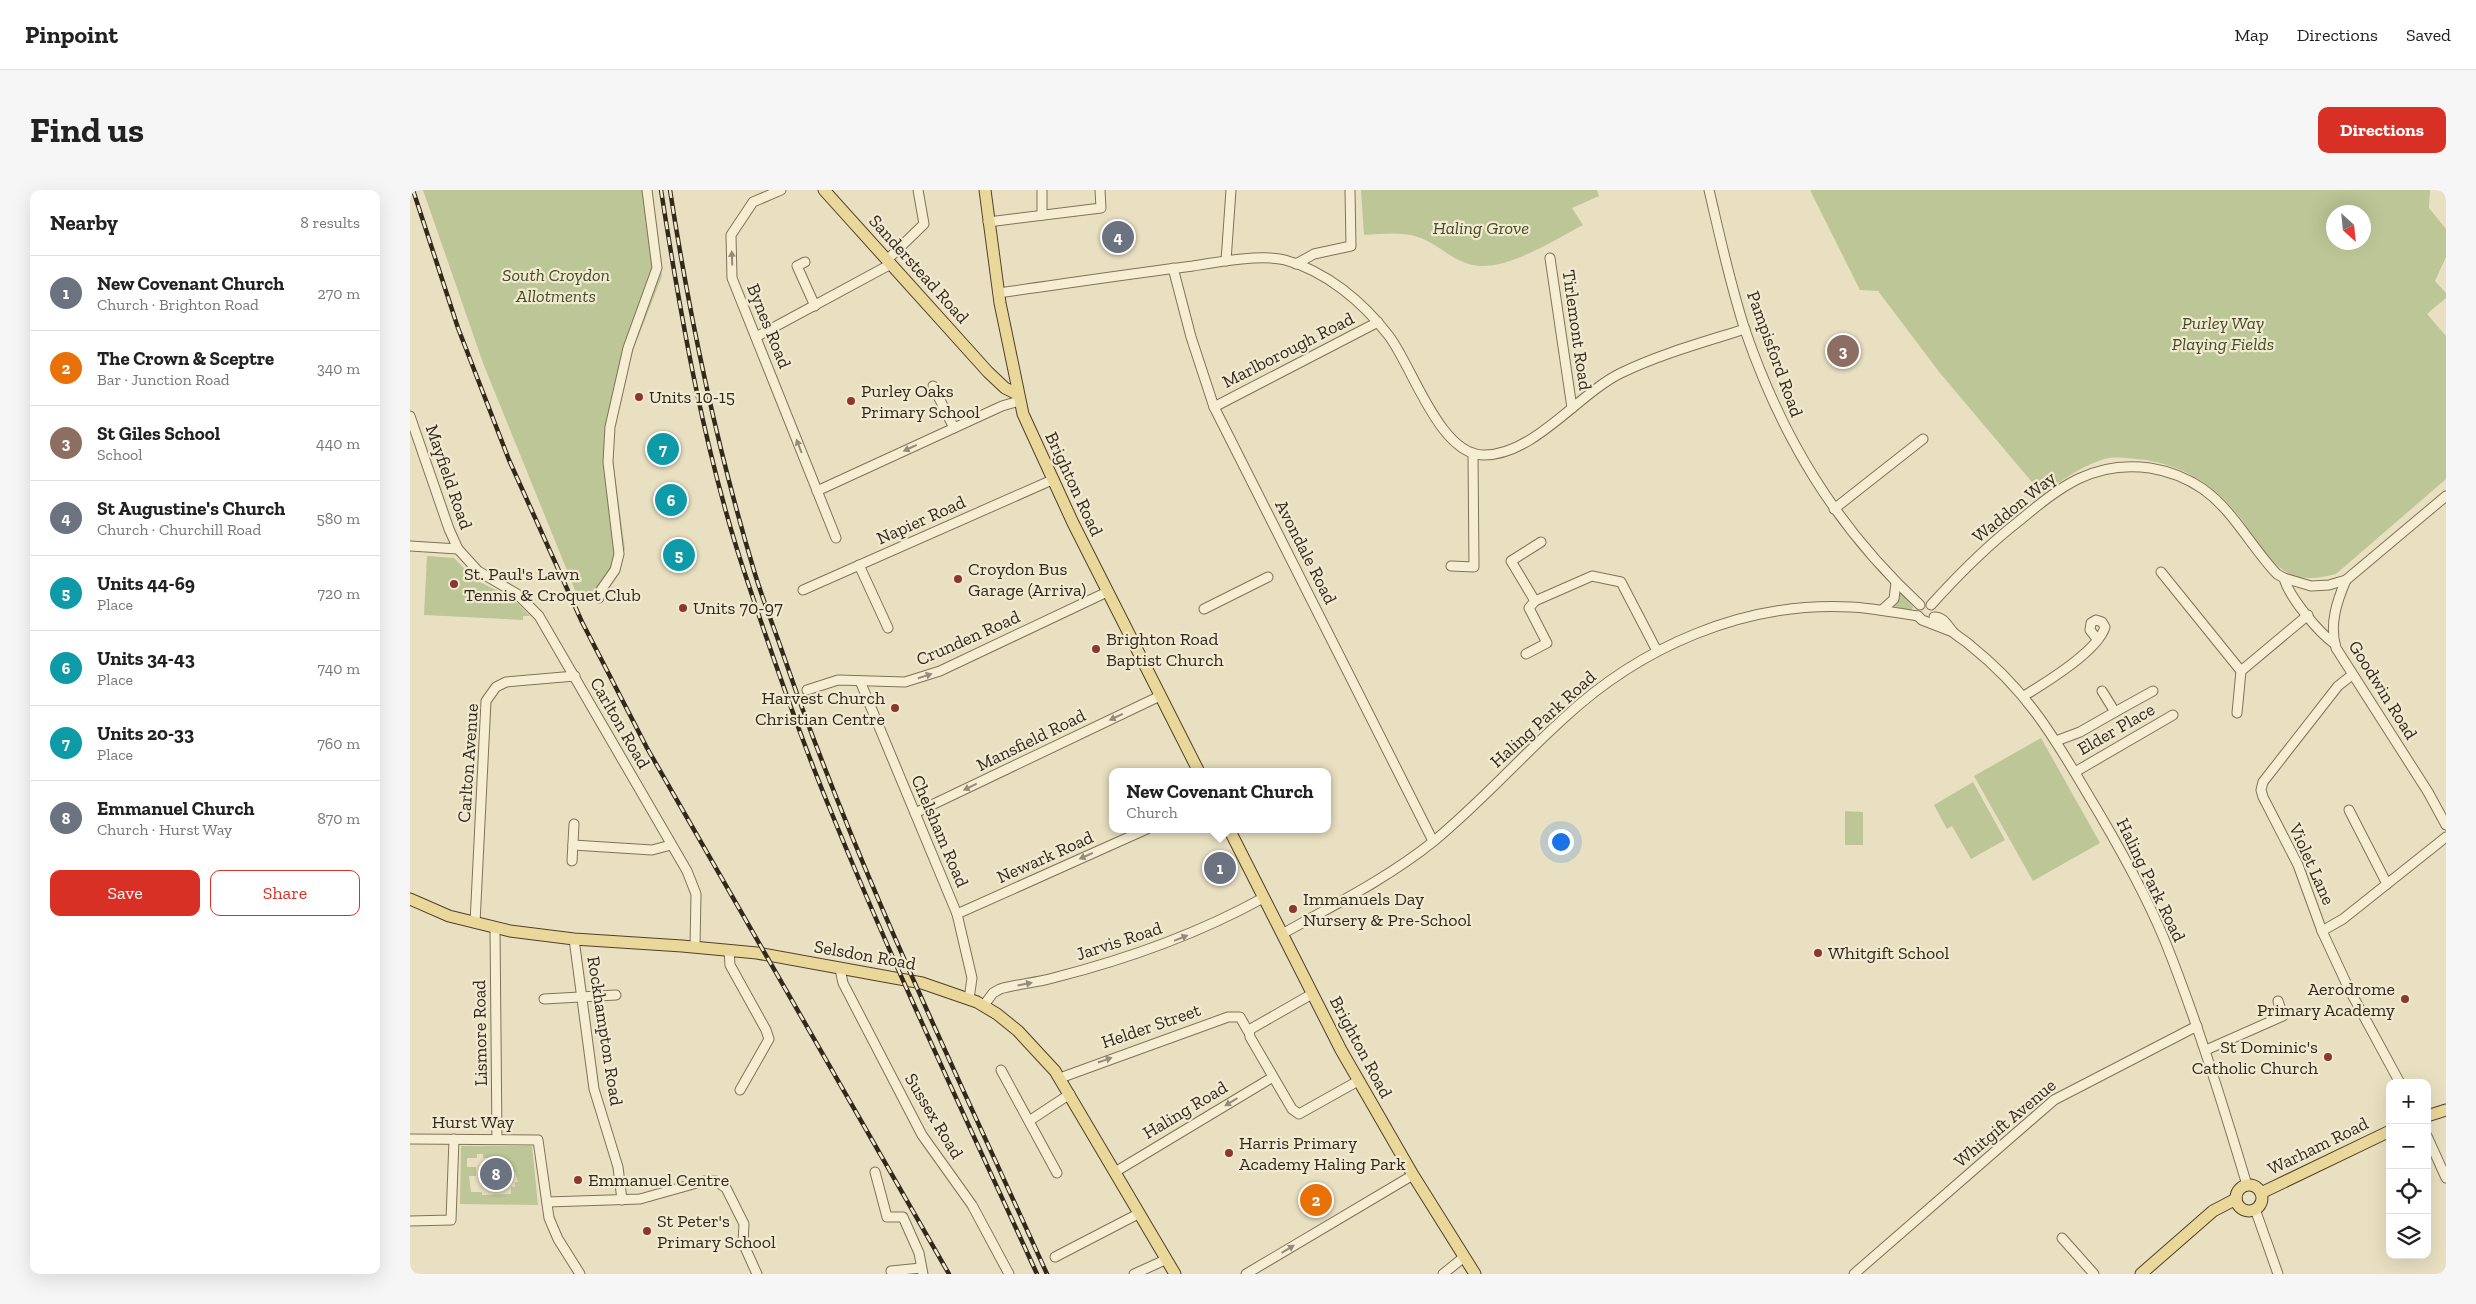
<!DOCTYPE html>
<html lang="en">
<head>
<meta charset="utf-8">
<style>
	:root { --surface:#fff; --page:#f6f6f6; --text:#222; --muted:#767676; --line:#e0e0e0; --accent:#d93025 }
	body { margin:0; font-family:"Zilla Slab",serif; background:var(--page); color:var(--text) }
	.controls { position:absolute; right:15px; bottom:15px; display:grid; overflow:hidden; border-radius:10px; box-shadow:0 5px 20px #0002 }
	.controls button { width:45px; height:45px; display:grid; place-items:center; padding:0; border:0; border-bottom:1px solid var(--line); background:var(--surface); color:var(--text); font:25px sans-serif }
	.compass { position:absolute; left:1916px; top:15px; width:45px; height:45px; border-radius:50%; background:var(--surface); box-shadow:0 5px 20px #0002; rotate:153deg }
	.you { position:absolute; left:1150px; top:651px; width:18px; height:18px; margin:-12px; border:4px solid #fff; border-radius:50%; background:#1a73e8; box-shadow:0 0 0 8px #1a73e833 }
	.badge { display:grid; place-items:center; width:32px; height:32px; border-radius:50%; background:var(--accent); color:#fff; font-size:16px; font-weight:700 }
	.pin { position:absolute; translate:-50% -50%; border:2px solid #fff; box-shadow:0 1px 5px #0006 }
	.popup { position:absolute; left:699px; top:578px; width:222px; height:65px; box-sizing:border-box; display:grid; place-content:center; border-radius:10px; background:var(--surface); filter:drop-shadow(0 1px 4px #0005); font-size:16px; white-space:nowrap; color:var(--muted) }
	.popup b { font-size:19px; color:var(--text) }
	.popup::after { content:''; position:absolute; left:50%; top:100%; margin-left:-10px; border:10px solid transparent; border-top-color:var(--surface) }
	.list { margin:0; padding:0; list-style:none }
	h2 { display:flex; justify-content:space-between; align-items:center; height:65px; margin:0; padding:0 20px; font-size:21px }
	h2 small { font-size:16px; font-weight:400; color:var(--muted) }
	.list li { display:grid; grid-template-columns:32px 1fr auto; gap:15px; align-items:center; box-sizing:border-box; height:75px; padding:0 20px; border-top:1px solid var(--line) }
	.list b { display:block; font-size:19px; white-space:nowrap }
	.list p { margin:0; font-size:16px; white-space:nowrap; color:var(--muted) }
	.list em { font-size:16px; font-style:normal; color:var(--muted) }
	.actions { display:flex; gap:10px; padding:15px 20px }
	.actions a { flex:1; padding:11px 0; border:1px solid var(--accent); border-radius:10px; text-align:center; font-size:18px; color:var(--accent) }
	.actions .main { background:var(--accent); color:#fff }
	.icon { flex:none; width:28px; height:28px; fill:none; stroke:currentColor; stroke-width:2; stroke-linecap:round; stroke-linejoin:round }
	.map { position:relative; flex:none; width:2036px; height:1084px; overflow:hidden; border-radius:10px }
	header { display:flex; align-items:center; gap:30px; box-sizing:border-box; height:70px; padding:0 25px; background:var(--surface); border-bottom:1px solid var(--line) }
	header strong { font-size:24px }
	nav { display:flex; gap:28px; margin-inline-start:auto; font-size:18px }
	.intro { display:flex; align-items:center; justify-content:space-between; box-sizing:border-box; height:120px; padding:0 30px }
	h1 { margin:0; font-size:35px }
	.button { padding:12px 22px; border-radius:10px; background:var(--accent); color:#fff; font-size:18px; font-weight:700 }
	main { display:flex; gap:30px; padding:0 30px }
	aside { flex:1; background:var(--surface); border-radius:10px; box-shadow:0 5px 20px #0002 }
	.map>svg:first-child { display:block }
	.green { fill:#bdc696; fill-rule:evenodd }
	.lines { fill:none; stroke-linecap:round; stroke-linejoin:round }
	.minor-casing { stroke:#81725a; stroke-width:11 }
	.major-casing { stroke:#4f402e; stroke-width:13 }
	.minor { stroke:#f5eed3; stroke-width:9 }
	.major { stroke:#ead89b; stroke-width:11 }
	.rail-casing { stroke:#32291d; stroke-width:4.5 }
	.rail { stroke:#f2ead0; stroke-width:2.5; stroke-dasharray:8; stroke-linecap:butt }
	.oneway { fill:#948c78 }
	.poi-dot { fill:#8b362f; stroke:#f2ead0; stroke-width:2 }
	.labels { text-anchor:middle; stroke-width:4.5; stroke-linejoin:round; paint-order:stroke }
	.park-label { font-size:18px; font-style:italic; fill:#404d25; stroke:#f2ead0 }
	.street-label { font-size:18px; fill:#32291d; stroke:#f2ead0 }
	.poi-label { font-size:18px; fill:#32291d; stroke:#f2ead0; text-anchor:start }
</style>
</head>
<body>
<header>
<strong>Pinpoint</strong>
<nav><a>Map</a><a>Directions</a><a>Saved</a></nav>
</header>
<div class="intro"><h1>Find us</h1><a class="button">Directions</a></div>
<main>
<aside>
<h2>Nearby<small>8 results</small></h2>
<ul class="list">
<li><span class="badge" style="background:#6b7280">1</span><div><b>New Covenant Church</b><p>Church · Brighton Road</p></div><em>270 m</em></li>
<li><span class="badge" style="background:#e8710a">2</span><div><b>The Crown &amp; Sceptre</b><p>Bar · Junction Road</p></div><em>340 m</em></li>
<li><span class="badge" style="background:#8d6e63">3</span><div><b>St Giles School</b><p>School</p></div><em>440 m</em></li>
<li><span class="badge" style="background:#6b7280">4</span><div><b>St Augustine's Church</b><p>Church · Churchill Road</p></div><em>580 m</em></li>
<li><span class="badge" style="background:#0f9aa8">5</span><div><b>Units 44-69</b><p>Place</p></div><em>720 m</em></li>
<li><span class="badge" style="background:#0f9aa8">6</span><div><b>Units 34-43</b><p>Place</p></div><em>740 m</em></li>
<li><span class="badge" style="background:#0f9aa8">7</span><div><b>Units 20-33</b><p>Place</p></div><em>760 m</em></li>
<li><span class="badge" style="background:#6b7280">8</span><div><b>Emmanuel Church</b><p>Church · Hurst Way</p></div><em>870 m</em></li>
</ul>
<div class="actions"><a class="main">Save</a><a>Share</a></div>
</aside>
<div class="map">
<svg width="2036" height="1084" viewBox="0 0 2036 1084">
	<rect width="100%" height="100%" fill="#e9e0c1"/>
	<g class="green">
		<polygon points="13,0 239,0 252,86 217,176 201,256 215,359 199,396 169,410 73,173"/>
		<path d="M951,0H1187L1189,6L1162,18L1173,35C1144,50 1103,77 1070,76C1047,75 1031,56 1011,48C992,41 973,44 954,45Z"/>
		<path d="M1400,0H2020L2019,18L2036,39V67L2025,91L2036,103V108L2017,124L2036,146V289L1926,384C1910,388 1895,391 1878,383C1860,374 1842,342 1829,326C1802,292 1769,273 1726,269C1715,268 1702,266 1691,270C1670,277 1651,291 1632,304L1530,183L1468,101L1450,100ZM1924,22H1954V52H1924Z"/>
		<polygon points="17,366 44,368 66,390 103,409 120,426 113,426 113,430 14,425"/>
		<polygon points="1490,403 1503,417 1501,421 1483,416"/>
		<polygon points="1631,548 1690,653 1623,691 1564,586"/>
		<polygon points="1563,592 1595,650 1561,669 1542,636 1537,639 1524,615"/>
		<polygon points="1435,621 1453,622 1453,655 1435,655"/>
		<path d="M51,956H122L128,1015L50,1014ZM67,964H73V968H94V976H101V982H105L108,992H105V997H101V1004L72,1005V1002H61L59,986H66V977H57V968H67Z"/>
	</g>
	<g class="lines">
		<defs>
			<g id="minor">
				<polyline points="371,0 343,12 321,45 322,88 426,348"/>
				<polyline points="632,0 632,25"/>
				<path d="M1299,0C1310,47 1320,94 1335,140C1372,248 1426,337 1510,415"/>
				<polyline points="578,32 691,18 690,0"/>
				<polyline points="1140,68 1162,218"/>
				<polyline points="477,70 514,34 508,0"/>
				<polyline points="816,71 821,0"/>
				<polyline points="395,72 387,76 405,116"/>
				<polyline points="886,74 904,64 941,56 940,0"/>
				<polyline points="763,78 781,147 804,217 1023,651"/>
				<path d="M588,103C653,94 718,84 783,76C807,72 852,64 875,70C916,81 953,112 979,146C1002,176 1030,266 1074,265C1124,265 1168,204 1211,183C1250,164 1294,152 1335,139"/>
				<polyline points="346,147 481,74"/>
				<polyline points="523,196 544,238"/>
				<polyline points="804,217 968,132"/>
				<polyline points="0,226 39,339 48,359 68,381 107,404 129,426 277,681 286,704 285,757"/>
				<polyline points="407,301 592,216 609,211"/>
				<polyline points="1424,319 1513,249"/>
				<polyline points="0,356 48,359"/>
				<polyline points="449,375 478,438"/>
				<polyline points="1041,376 1064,377 1063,263"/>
				<polyline points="1751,382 1831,481 1898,425"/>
				<path d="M1874,388C1879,407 1909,443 1925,454"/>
				<path d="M1936,390C1927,411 1919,434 1926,458L2018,602L2036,635"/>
				<polyline points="393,400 642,290"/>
				<polyline points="189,408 191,400 205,380 209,364 198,272 200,237 218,158 247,78 237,0"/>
				<polyline points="1125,411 1101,371 1131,352"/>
				<path d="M1521,415C1548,385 1577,356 1609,331C1650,297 1683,270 1740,278C1759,281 1777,288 1793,299C1824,321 1841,357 1867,384L1874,388L1901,396L1919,395L1936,390L2036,306"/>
				<polyline points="794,419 858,387"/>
				<polyline points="1472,420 1484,409 1486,393"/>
				<polyline points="1508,426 1512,430 1543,442"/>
				<path d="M1524,427C1534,427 1537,435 1543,442C1548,447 1556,451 1561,456C1615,499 1643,545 1677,603C1706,651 1734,700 1755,751C1787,831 1812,912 1837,995"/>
				<polyline points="1116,464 1137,453 1119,418 1125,411 1182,386 1211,392 1247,461"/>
				<polyline points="1942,485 1928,496 1853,592 1851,600 1853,607 1888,675 1912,741 1938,797 1990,893"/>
				<polyline points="450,491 547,724 562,788 559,809"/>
				<polyline points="397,500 428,490 495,492 530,481 697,402"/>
				<path d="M1614,506C1635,493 1688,461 1695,437L1692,432L1686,430L1681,433L1680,440L1687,449"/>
				<polyline points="1705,522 1743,501"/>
				<polyline points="1827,523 1831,481"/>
				<polyline points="1646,551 1670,542 1705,522 1692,501"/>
				<polyline points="1665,582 1763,525"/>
				<polyline points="1939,620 1977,694"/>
				<polyline points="505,623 750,506"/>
				<polyline points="163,655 242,660 261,655"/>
				<polyline points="162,671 164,634"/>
				<polyline points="547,724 737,639"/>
				<polyline points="65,733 76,511 86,497 96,492 165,486"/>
				<polyline points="85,738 87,949"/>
				<polyline points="1912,741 1933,729 2036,647"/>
				<path d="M872,744C924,715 978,688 1024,651C1070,613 1109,569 1153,529C1230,457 1334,411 1441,417C1463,418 1486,423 1508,426"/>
				<polyline points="164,749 184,899 208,977 212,1010"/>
				<polyline points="319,760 320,775 356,840 359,849 330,900"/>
				<polyline points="430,779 433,793 512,945 562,1015 599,1084"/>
				<polyline points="902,804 839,840 840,847 882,919 889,924 948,891"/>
				<polyline points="134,809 206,805"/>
				<path d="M574,815L583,803L590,799C607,794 625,793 643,788C718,769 786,745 853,708"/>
				<polyline points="1796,860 1873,826 1868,811"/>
				<polyline points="591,880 647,983"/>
				<polyline points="650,888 818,827 830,827 838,841"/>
				<polyline points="619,931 660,904"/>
				<polyline points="2017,946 2036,988"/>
				<polyline points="0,949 128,950 139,1028 148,1049 170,1084"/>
				<polyline points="465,982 477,1027 493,1027 509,1063 513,1084"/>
				<polyline points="705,982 863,887"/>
				<polyline points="137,1012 230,1009 294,991 306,991 316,998 334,1034 333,1053 347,1084"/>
				<polyline points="1845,1019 1868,1084"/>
				<polyline points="0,1031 41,1030 44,949"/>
				<polyline points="1652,1048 1684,1084"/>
				<polyline points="645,1067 728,1024"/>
				<polyline points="481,1081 511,1078"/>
				<polyline points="724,1084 755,1070"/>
				<polyline points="836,1084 1003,985"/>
				<polyline points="1033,1084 1054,1067"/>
				<polyline points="1444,1084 1644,910 1787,836"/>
			</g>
			<g id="major">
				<polyline points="414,0 578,182 595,198 607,204"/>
				<polyline points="575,0 590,113 613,224 663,333 789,582"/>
				<polyline points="819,639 931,860 1003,985 1065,1084"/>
				<polyline points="0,709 39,726 100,741 164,749 272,756 347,763 512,793 567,812 587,824 608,841 645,881 765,1084"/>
				<polyline points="2017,926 2036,920"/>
				<circle cx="1839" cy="1008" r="13"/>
				<polyline points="1851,1003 1980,941"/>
				<polyline points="1731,1084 1803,1021 1826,1009"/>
			</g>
		</defs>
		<use href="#minor" class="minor-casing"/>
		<use href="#major" class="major-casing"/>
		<use href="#minor" class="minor"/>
		<use href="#major" class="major"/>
		<defs>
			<g id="rail">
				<polyline points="3,0 48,138 99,270 172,432 237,558 539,1084"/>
				<path d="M251,0C271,129 295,266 337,390C363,468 390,547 422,624C485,779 557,931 627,1084"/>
				<path d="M260,0C280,130 307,258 345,384C353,410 363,435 372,461C445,675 544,878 637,1084"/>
			</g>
		</defs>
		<use href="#rail" class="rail-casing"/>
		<use href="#rail" class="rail"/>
	</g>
	<defs><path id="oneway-solid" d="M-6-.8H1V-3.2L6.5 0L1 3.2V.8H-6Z" transform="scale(1.25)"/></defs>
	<g class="oneway">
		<use href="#oneway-solid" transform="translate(322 68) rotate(-92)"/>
		<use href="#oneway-solid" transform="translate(389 256) rotate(-111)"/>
		<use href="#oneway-solid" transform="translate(500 258) rotate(155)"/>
		<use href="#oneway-solid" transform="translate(515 486) rotate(-18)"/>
		<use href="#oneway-solid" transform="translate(706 527) rotate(155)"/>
		<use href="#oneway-solid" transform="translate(560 597) rotate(154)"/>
		<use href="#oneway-solid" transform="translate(676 666) rotate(156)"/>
		<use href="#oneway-solid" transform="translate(771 748) rotate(-22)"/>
		<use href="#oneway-solid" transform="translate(615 794) rotate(-11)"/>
		<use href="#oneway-solid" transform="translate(695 870) rotate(-19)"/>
		<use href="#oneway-solid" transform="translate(821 912) rotate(149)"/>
		<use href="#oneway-solid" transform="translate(878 1059) rotate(-31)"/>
	</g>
	<g class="poi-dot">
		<circle cx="229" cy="207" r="5"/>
		<circle cx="441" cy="211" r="5"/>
		<circle cx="548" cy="389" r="5"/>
		<circle cx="44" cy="394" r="5"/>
		<circle cx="273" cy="418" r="5"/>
		<circle cx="686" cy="459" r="5"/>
		<circle cx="485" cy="518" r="5"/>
		<circle cx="883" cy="719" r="5"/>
		<circle cx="1408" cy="763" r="5"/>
		<circle cx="1995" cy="809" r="5"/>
		<circle cx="1918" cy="867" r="5"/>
		<circle cx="819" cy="963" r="5"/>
		<circle cx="168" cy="990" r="5"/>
		<circle cx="237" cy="1041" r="5"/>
	</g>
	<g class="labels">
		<g class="park-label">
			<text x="1071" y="44">Haling Grove</text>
			<text x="146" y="91">South Croydon<tspan x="146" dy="21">Allotments</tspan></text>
			<text x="1813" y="139">Purley Way<tspan x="1813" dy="21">Playing Fields</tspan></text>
		</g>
		<g class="street-label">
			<text transform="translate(509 79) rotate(48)" y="6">Sanderstead Road</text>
			<text transform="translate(359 136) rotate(68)" y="6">Bynes Road</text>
			<text transform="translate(1167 140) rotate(82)" y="6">Tirlemont Road</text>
			<text transform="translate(878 160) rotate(-27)" y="6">Marlborough Road</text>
			<text transform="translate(1365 164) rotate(70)" y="6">Pampisford Road</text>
			<text transform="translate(39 287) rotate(71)" y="6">Mayfield Road</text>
			<text transform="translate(664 294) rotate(65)" y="6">Brighton Road</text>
			<text transform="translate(1604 317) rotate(-39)" y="6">Waddon Way</text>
			<text transform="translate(511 330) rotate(-24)" y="6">Napier Road</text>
			<text transform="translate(896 362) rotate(63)" y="6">Avondale Road</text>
			<text transform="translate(558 448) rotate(-24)" y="6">Crunden Road</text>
			<text transform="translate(1973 500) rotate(58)" y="6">Goodwin Road</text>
			<text transform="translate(1133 529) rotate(-42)" y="6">Haling Park Road</text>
			<text transform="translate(210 533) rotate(60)" y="6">Carlton Road</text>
			<text transform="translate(1706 539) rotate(-30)" y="6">Elder Place</text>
			<text transform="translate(621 550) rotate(-26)" y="6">Mansfield Road</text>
			<text transform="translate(58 573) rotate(-86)" y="6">Carlton Avenue</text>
			<text transform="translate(530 641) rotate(67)" y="6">Chelsham Road</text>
			<text transform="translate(635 667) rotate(-24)" y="6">Newark Road</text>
			<text transform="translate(1902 674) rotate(66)" y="6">Violet Lane</text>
			<text transform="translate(1741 690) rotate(64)" y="6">Haling Park Road</text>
			<text transform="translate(709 751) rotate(-18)" y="6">Jarvis Road</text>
			<text transform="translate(455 765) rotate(10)" y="6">Selsdon Road</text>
			<text transform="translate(741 836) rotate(-19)" y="6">Helder Street</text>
			<text transform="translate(195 841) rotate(81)" y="6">Rockhampton Road</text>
			<text transform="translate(70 843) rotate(-91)" y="6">Lismore Road</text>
			<text transform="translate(951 857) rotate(62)" y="6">Brighton Road</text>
			<text transform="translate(775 920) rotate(-31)" y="6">Haling Road</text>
			<text transform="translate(524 926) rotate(59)" y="6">Sussex Road</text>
			<text x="63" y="938">Hurst Way</text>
			<text transform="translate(1595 933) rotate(-40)" y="6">Whitgift Avenue</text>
			<text transform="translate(1908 956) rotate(-26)" y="6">Warham Road</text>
		</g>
		<g class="poi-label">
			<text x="451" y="207">Purley Oaks<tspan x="451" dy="21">Primary School</tspan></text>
			<text x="239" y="213">Units 10-15</text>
			<text x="558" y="385">Croydon Bus<tspan x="558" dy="21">Garage (Arriva)</tspan></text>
			<text x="54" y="390">St. Paul's Lawn<tspan x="54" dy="21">Tennis &amp; Croquet Club</tspan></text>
			<text x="283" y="424">Units 70-97</text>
			<text x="696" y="455">Brighton Road<tspan x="696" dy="21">Baptist Church</tspan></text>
			<text x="475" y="514" text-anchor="end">Harvest Church<tspan x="475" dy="21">Christian Centre</tspan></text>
			<text x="893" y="715">Immanuels Day<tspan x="893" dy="21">Nursery &amp; Pre-School</tspan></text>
			<text x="1418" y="769">Whitgift School</text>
			<text x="1985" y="805" text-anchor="end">Aerodrome<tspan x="1985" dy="21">Primary Academy</tspan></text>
			<text x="1908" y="863" text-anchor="end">St Dominic's<tspan x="1908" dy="21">Catholic Church</tspan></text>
			<text x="829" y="959">Harris Primary<tspan x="829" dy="21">Academy Haling Park</tspan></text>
			<text x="178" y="996">Emmanuel Centre</text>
			<text x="247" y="1037">St Peter's<tspan x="247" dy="21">Primary School</tspan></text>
		</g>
	</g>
</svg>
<div class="controls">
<button>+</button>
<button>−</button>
<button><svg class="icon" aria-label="locate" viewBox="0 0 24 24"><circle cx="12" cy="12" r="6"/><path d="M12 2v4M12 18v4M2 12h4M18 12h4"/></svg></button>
<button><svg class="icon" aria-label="layers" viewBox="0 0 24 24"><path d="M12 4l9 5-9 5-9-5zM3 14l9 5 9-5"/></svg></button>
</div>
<svg class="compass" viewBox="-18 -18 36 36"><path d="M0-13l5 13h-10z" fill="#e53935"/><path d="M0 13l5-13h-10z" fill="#767676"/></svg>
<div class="you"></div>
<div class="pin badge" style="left:810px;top:678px;background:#6b7280">1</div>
<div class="popup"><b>New Covenant Church</b>Church</div>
<div class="pin badge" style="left:906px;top:1010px;background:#e8710a">2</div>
<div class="pin badge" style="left:1433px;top:161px;background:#8d6e63">3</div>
<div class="pin badge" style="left:708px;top:47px;background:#6b7280">4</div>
<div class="pin badge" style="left:269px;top:365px;background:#0f9aa8">5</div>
<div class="pin badge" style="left:261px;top:310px;background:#0f9aa8">6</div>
<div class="pin badge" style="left:253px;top:259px;background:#0f9aa8">7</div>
<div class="pin badge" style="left:86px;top:984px;background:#6b7280">8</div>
</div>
</main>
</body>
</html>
